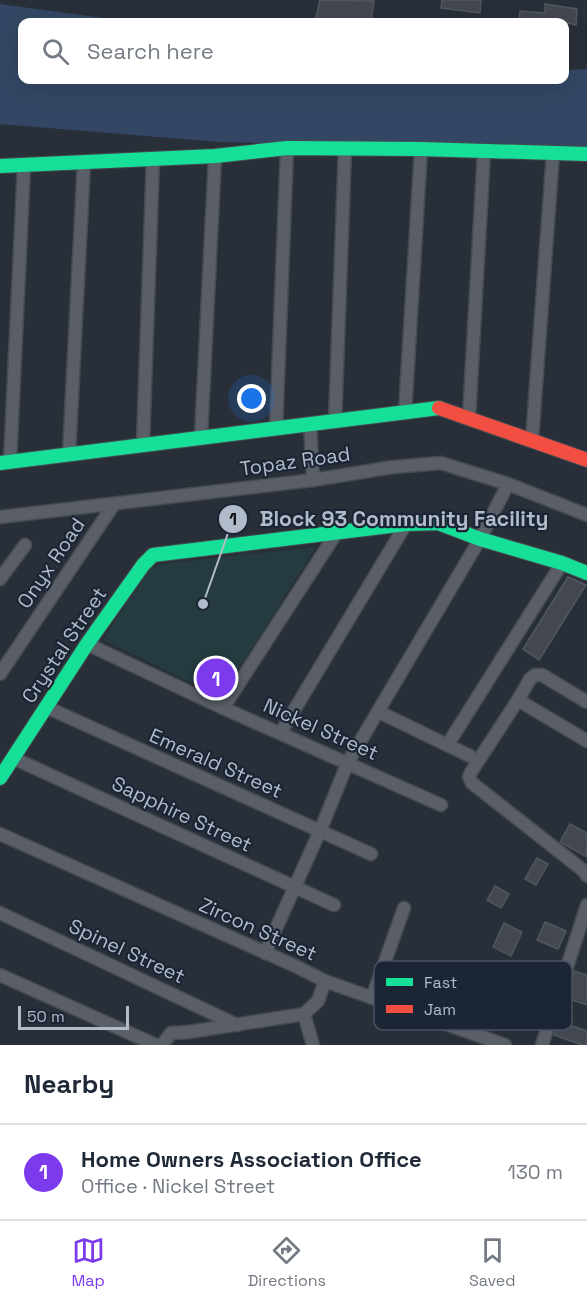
<!DOCTYPE html>
<html lang="en">
<head>
<meta charset="utf-8">
<style>
	:root { --surface:#fff; --page:#f6f6f7; --text:#1f2937; --muted:#747a83; --line:#e0e1e3; --accent:#7c3aed }
	body { margin:0; font-family:"Space Grotesk",sans-serif; background:var(--page); color:var(--text) }
	.scale { position:absolute; left:18px; bottom:15px; width:111px; box-sizing:border-box; padding-left:6px; border:3px solid #b2bbca; border-top:0; font-size:16px; line-height:21px; white-space:nowrap; color:#b2bbca; -webkit-text-stroke:4px #1b2534; paint-order:stroke }
	.you { position:absolute; left:252px; top:399px; width:21px; height:21px; margin:-15px; border:4px solid #fff; border-radius:50%; background:#1a73e8; box-shadow:0 0 0 9px #1a73e833 }
	.badge { display:grid; place-items:center; width:39px; height:39px; border-radius:50%; background:var(--accent); color:#fff; font-size:20px; font-weight:700 }
	.pin { position:absolute; translate:-50% -50%; border:3px solid #fff; box-shadow:0 2px 6px #0006 }
	.list { margin:0; padding:0; list-style:none }
	h2 { display:flex; justify-content:space-between; align-items:center; height:78px; margin:0; padding:0 24px; font-size:26px }
	h2 small { font-size:20px; font-weight:400; color:var(--muted) }
	.list li { display:grid; grid-template-columns:39px 1fr auto; gap:18px; align-items:center; box-sizing:border-box; height:96px; padding:0 24px; border-top:2px solid var(--line) }
	.list b { display:block; font-size:22px; white-space:nowrap }
	.list p { margin:0; font-size:20px; white-space:nowrap; color:var(--muted) }
	.list em { font-size:20px; font-style:normal; color:var(--muted) }
	.icon { flex:none; width:33px; height:33px; fill:none; stroke:currentColor; stroke-width:2; stroke-linecap:round; stroke-linejoin:round }
	.map { position:relative; flex:none; width:587px; height:1045px; overflow:hidden }
	.search { position:absolute; background:var(--surface); box-shadow:0 6px 24px #0002; left:18px; right:18px; top:18px; height:66px; display:flex; align-items:center; gap:15px; box-sizing:border-box; padding:0 21px; border-radius:12px; color:var(--muted); font-size:22px }
	.sheet { height:174px; background:var(--surface) }
	nav { display:flex; justify-content:space-around; align-items:center; box-sizing:border-box; height:84px; border-top:2px solid var(--line); background:var(--surface); font-size:16px; color:var(--muted) }
	nav a { display:grid; justify-items:center; gap:3px }
	nav .on { color:var(--accent) }
	.map>svg:first-child { display:block }
	.green { fill:#253b40 }
	.water { fill:#334764 }
	.building { fill:#424750; stroke:#515761; stroke-width:1.5 }
	.lines { fill:none; stroke-linecap:round; stroke-linejoin:round }
	.street-casing { stroke:#454a51; stroke-width:15 }
	.fast-casing { stroke:#454a51; stroke-width:16 }
	.jam-casing { stroke:#454a51; stroke-width:16 }
	.street { stroke:#595e67; stroke-width:12 }
	.fast { stroke:#16e098; stroke-width:14 }
	.jam { stroke:#f24e42; stroke-width:14 }
	.labels { text-anchor:middle; stroke-width:4.5; stroke-linejoin:round; paint-order:stroke }
	.street-label { font-size:20px; fill:#b2bbca; stroke:#1b2534 }
	.key { fill:#1b2534; stroke:#485261; stroke-width:1.5 }
	.key-label { font-size:16px; fill:#b2bbca }
	.leader { fill:none; stroke:#b2bbca; stroke-width:2 }
	.callout-dot { fill:#b2bbca; stroke:#1b2534; stroke-width:2 }
	.mark-label { font-size:18px; text-anchor:middle; font-weight:bold; fill:#111 }
	.callout-label { font-size:21px; text-anchor:middle; font-weight:bold; fill:#b2bbca; stroke:#1b2534; stroke-width:4.5; stroke-linejoin:round; paint-order:stroke }
</style>
</head>
<body>
<div class="map">
<svg width="587" height="1045" viewBox="0 0 587 1045">
	<rect width="100%" height="100%" fill="#292f39"/>
	<polygon class="green" points="316,547 221,697 103,640 150,568 162,564"/>
	<polygon class="water" points="0,4 133,22 22,22 22,80 564,80 565,70 587,69 587,149 218,142 0,124"/>
	<g class="building">
		<polygon points="320,0 374,1 371,22 315,22"/>
		<polygon points="442,0 481,0 480,13 441,8"/>
		<polygon points="545,4 577,9 576,25 564,22 519,22 520,11 545,13"/>
		<polygon points="568,577 586,585 539,660 523,649"/>
		<polygon points="207,664 231,678 223,691 201,678"/>
		<polygon points="570,824 587,833 587,857 560,842"/>
		<polygon points="537,858 548,864 536,885 525,879"/>
		<polygon points="495,886 509,894 501,908 487,900"/>
		<polygon points="545,922 566,931 558,949 537,940"/>
		<polygon points="504,923 522,932 511,956 493,947"/>
		<polygon points="574,971 587,975 587,1005 566,998"/>
		<polygon points="558,1021 587,1031 587,1045 582,1045 554,1035"/>
	</g>
	<g class="lines">
		<defs>
			<g id="street">
				<polyline points="405,413 421,149"/>
				<polyline points="469,418 484,151"/>
				<polyline points="335,422 345,148"/>
				<polyline points="310,424 313,480"/>
				<polyline points="276,429 287,148"/>
				<polyline points="201,437 215,156"/>
				<polyline points="532,440 553,153"/>
				<polyline points="143,444 153,158"/>
				<polyline points="69,454 84,162"/>
				<polyline points="10,462 24,165"/>
				<polyline points="0,517 313,480 393,467 441,463 508,484 587,515"/>
				<polyline points="0,579 25,545"/>
				<polyline points="87,644 223,708 441,805"/>
				<polyline points="0,674 114,504"/>
				<polyline points="518,700 587,741"/>
				<polyline points="587,702 542,675 535,675 530,679 518,700 471,772 469,777 472,783 584,871 587,876"/>
				<polyline points="46,707 371,854"/>
				<polyline points="223,708 337,532"/>
				<polyline points="379,712 470,756"/>
				<polyline points="281,732 406,524"/>
				<polyline points="448,744 562,563"/>
				<polyline points="13,758 334,905"/>
				<polyline points="0,834 293,965 325,981 505,1045"/>
				<polyline points="0,913 237,1025"/>
				<polyline points="265,953 320,831 348,762 480,539 508,484"/>
				<polyline points="0,975 156,1045"/>
				<polyline points="372,998 404,908"/>
				<polyline points="304,1014 313,1045"/>
				<polyline points="162,1045 171,1033 189,1032 304,1014 318,1001 325,981"/>
				<polyline points="542,1045 587,905"/>
			</g>
			<g id="fast">
				<polyline points="0,166 215,156 287,148 421,149 587,154"/>
				<path d="M0,463C146,444 293,427 439,408"/>
				<polyline points="0,778 87,644 143,565 153,555 406,524 438,523 480,539 562,563 587,573"/>
			</g>
			<polyline id="jam" points="439,408 587,460"/>
		</defs>
		<use href="#street" class="street-casing"/>
		<use href="#fast" class="fast-casing"/>
		<use href="#jam" class="jam-casing"/>
		<use href="#street" class="street"/>
		<use href="#fast" class="fast"/>
		<use href="#jam" class="jam"/>
	</g>
	<g class="labels">
		<g class="street-label">
			<text transform="translate(295 461) rotate(-8)" y="7">Topaz Road</text>
			<text transform="translate(51 563) rotate(-56)" y="7">Onyx Road</text>
			<text transform="translate(64 645) rotate(-56)" y="7">Crystal Street</text>
			<text transform="translate(321 729) rotate(24)" y="7">Nickel Street</text>
			<text transform="translate(216 763) rotate(24)" y="7">Emerald Street</text>
			<text transform="translate(182 814) rotate(25)" y="7">Sapphire Street</text>
			<text transform="translate(258 929) rotate(24)" y="7">Zircon Street</text>
			<text transform="translate(127 951) rotate(25)" y="7">Spinel Street</text>
		</g>
	</g>
	<rect x="374" y="961" width="198" height="69" rx="9" class="key"/>
	<rect x="386" y="978" width="27" height="8" fill="#16e098"/>
	<rect x="386" y="1005" width="27" height="8" fill="#f24e42"/>
	<g class="key-label">
		<text x="424" y="988">Fast</text>
		<text x="424" y="1015">Jam</text>
	</g>
	<path class="leader" d="M203 604L233 519"/>
	<g class="callout-dot">
		<circle cx="203" cy="604" r="6"/>
		<circle cx="233" cy="519" r="15"/>
	</g>
	<g class="mark-label">
		<text x="233" y="525">1</text>
	</g>
	<g class="callout-label">
		<text x="404" y="526">Block 93 Community Facility</text>
	</g>
</svg>
<div class="scale">50 m</div>
<div class="you"></div>
<div class="pin badge" style="left:216px;top:678px">1</div>
<div class="search"><svg class="icon" aria-label="search" viewBox="0 0 24 24"><circle cx="10" cy="10" r="6"/><path d="M15 15l6 6"/></svg>Search here</div>
</div>
<section class="sheet">
<h2>Nearby<small></small></h2>
<ul class="list">
<li><span class="badge">1</span><div><b>Home Owners Association Office</b><p>Office · Nickel Street</p></div><em>130 m</em></li>
</ul>
</section>
<nav>
<a class="on"><svg class="icon" aria-label="map" viewBox="0 0 24 24"><path d="M3 6l6-2 6 2 6-2v14l-6 2-6-2-6 2zM9 4v14M15 6v14"/></svg>Map</a>
<a><svg class="icon" aria-label="directions" viewBox="0 0 24 24"><path d="M12 3l9 9-9 9-9-9zM9 14v-3h6M13 9l2 2-2 2"/></svg>Directions</a>
<a><svg class="icon" aria-label="saved" viewBox="0 0 24 24"><path d="M7 4h10v16l-5-4-5 4z"/></svg>Saved</a>
</nav>
</body>
</html>
